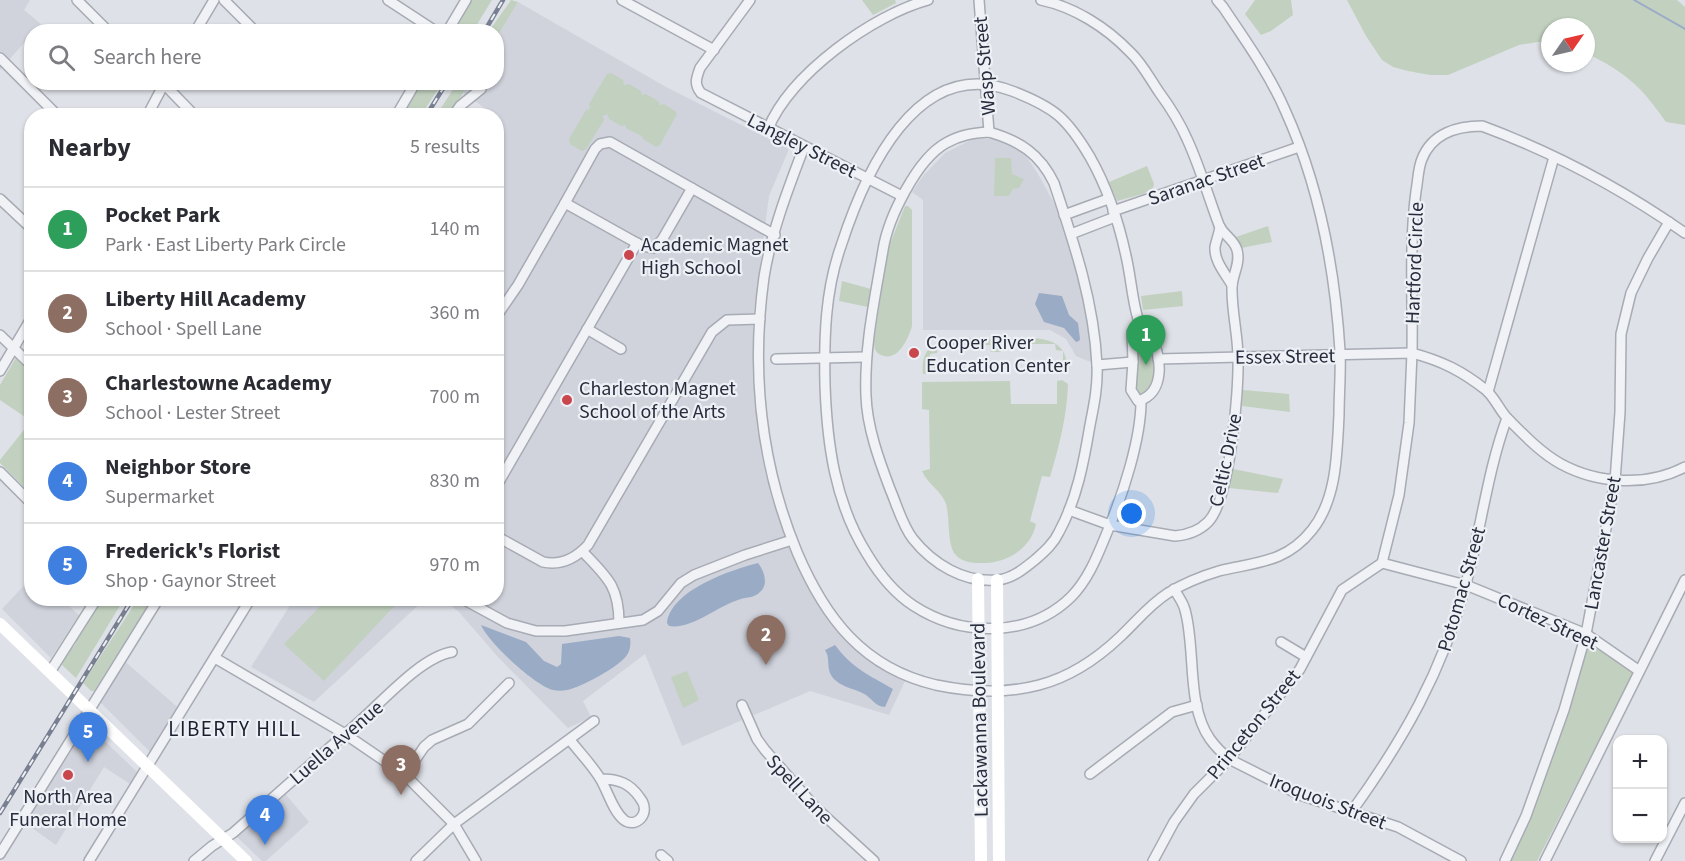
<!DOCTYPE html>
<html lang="en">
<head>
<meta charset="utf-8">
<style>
	:root { --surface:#fff; --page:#f7f7f7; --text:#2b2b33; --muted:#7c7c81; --line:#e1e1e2; --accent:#c9464c }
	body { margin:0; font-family:"Source Sans 3",sans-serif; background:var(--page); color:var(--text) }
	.controls { position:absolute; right:18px; bottom:18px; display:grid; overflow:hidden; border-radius:12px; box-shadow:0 2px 4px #0004 }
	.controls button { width:54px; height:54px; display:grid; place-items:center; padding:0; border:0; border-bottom:2px solid var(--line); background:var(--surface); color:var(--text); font:30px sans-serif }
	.compass { position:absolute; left:1541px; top:18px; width:54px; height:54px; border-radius:50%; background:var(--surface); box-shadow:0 2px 4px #0004; rotate:56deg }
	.you { position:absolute; left:1132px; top:514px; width:21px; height:21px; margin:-15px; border:4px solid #fff; border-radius:50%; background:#1a73e8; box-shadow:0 0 0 9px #1a73e833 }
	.badge { display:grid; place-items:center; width:39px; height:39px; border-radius:50%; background:var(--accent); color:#fff; font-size:20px; font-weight:700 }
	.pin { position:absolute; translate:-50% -50px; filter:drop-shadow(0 2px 3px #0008) }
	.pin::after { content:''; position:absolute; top:32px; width:21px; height:18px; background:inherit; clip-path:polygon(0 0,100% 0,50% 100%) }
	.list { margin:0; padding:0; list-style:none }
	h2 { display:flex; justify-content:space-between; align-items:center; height:78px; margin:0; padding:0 24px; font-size:26px }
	h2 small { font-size:20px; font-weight:400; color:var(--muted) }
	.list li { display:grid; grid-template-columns:39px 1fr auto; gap:18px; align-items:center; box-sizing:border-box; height:84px; padding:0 24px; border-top:2px solid var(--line) }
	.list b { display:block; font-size:22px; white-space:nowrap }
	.list p { margin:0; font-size:20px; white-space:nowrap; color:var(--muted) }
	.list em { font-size:20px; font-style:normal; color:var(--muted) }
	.icon { flex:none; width:33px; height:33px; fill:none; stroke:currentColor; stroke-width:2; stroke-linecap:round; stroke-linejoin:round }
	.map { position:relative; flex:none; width:1685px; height:861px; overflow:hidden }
	.search { position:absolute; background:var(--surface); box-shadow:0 2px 4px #0004; left:24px; top:24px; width:480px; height:66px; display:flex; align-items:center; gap:15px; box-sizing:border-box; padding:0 21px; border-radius:24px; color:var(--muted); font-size:22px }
	.panel { position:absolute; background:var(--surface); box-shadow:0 2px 4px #0004; left:24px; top:108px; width:480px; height:498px; border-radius:24px }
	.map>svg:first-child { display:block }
	.built { fill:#d0d3dc }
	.green { fill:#c2d1bf }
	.water { fill:#9aabc6 }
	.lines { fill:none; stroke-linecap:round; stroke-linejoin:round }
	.stream { stroke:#9aabc6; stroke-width:2 }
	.street-casing { stroke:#a7abb4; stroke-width:12 }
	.street { stroke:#f1f2f6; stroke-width:9 }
	.secondary { stroke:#fff; stroke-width:12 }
	.rail-casing { stroke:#787f90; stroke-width:4.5 }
	.rail { stroke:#edf0f5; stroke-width:2; stroke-dasharray:7; stroke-linecap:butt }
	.poi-dot { fill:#c9464c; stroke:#edf0f5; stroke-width:2 }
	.labels { text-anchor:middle; stroke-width:4.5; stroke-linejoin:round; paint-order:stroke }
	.street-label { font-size:20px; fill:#282d3d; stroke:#edf0f5 }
	.poi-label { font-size:20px; fill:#282d3d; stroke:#edf0f5; text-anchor:start }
	.neighbourhood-label { font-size:21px; letter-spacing:1.5px; fill:#1a1f2e; stroke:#edf0f5 }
</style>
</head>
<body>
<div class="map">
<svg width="1685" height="861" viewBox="0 0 1685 861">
	<rect width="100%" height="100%" fill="#dee1e7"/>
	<g class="built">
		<polygon points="0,0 30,0 24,10 41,24 35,31 32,32 31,35 0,70"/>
		<polygon points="518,2 666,87 789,149 769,196 753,318 753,379 758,431 768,480 788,541 810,589 831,622 906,679 889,715 810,691 682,746 645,654 583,701 591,717 568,728 498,657 459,612 443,599 496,598 496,289 500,283 496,280 496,116 463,93 469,83 496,82 497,37"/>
		<polygon points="973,139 996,139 1008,144 1021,151 1028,159 1038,174 1059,212 1080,261 1097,362 1088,361 1076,356 1066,339 1050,330 923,330 923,200 912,192 923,176 945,153"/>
		<polygon points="31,578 32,598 61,599 79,615 51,658 2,609"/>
		<polygon points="294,599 425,599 314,702 251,667"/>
		<polygon points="122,659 182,711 154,756 97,699"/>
		<polygon points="88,725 137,772 130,784 104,767 56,845 25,823"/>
		<polygon points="282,790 309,822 266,861 262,861 233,833"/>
	</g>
	<g class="green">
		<polygon points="471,0 492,0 473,31 452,32"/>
		<polygon points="511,0 518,2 497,37 496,32 489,31"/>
		<polygon points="862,0 895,0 896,3 873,15"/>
		<polygon points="1255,0 1291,0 1293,15 1271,31 1261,35 1245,14"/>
		<path d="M1347,0H1677L1685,7V125L1666,122C1641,86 1625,72 1586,53V27H1550V40L1519,45L1448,75H1430L1408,71L1393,67L1382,60L1366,36Z"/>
		<polygon points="611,73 623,80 624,85 629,84 641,91 642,95 646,94 658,101 660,105 664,104 675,111 677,114 660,145 656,147 643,139 642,136 627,129 625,125 621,126 609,119 607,114 603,116 604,120 586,149 582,151 570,144 569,139 586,110 590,109 589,104 607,74"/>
		<polygon points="420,83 442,83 421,115 400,116"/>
		<polygon points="457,83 469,83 450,115 436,116"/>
		<polygon points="995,158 1011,158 1012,174 1024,179 1019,188 1013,189 1009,196 994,196"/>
		<polygon points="1147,166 1154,184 1153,188 1143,194 1117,201 1109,182"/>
		<path d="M905,206H908L912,210V326C909,337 899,360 884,356C876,354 874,350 874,341L888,249Z"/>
		<polygon points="1268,226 1272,242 1241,248 1236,237"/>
		<polygon points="842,281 871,289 868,307 839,301"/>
		<polygon points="1182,291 1183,306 1143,310 1141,296"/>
		<polygon points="1137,332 1148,337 1156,364 1155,382 1141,397 1134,393 1134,344"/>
		<path d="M998,339C1025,339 1068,330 1067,369L1065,372H1057V369L1063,368V351L1056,350L1055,344H1002L1001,352H991L990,345L938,346L937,353L930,354V367H937V374H923C918,329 969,339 998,339Z"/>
		<polygon points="17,356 31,366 31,494 0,463 0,460 31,421 0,400 0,385"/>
		<path d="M1062,380L1068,384C1067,416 1059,447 1050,477L1042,476L1030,521L1036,524C1031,550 1004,564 980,563C971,563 961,562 955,554C947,544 950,517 946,504C942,491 927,484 922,471L930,469L929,410L922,409V382L1010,381L1011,404H1057V381Z"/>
		<polygon points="1243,390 1289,394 1290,412 1242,406"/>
		<polygon points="1233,469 1283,479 1278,493 1229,488"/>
		<polygon points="101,599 124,599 76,678 62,665 65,656 75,645 82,629"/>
		<polygon points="138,599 152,599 94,691 91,691 83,683"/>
		<polygon points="327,599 401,599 324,681 284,644"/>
		<polygon points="1588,642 1591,642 1633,672 1633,674 1537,861 1509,861 1554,754 1573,695"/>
		<polygon points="687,671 699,700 683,708 671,677"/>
	</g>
	<g class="water">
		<polygon points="1039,293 1062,296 1069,315 1078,323 1080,339 1079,341 1076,342 1064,328 1044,322 1035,304"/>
		<path d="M758,563C764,570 769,585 760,592C755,598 745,597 738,600C718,606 691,630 669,626L667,623C671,590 731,570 758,563Z"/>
		<path d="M481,625L526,642L544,661L557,667L561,664L562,644L619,636L630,638C631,644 630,651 627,655C619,667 584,685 571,689C565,691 558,691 553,690C535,686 488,642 481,625Z"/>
		<path d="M835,645C853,669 869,675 893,689L885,707C875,706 873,700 866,695C855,688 836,687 830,673C827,665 830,658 825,650Z"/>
	</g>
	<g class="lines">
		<polyline class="stream" points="1634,0 1685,29"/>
		<defs>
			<g id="street">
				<polyline points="77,0 109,32"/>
				<polyline points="224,0 256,32"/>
				<polyline points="388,0 437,32"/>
				<polyline points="622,0 714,50"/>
				<path d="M750,0L700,68C696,79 694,84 701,93L902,196"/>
				<polyline points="979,0 989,132"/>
				<path d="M1041,0C1074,7 1106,27 1130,52C1142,63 1150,79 1159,92C1170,107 1180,123 1187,139C1200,167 1208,196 1219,225C1223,235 1234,239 1237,250C1241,265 1231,276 1232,290C1232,313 1238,336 1238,358C1239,391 1230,500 1208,522C1199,531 1187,535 1175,536L1110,525L1069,510"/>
				<polyline points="195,32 214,0"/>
				<polyline points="447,32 466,0"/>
				<polyline points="0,58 58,116"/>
				<polyline points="162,82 195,116"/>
				<polyline points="147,116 165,82"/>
				<polyline points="396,116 416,82"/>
				<polyline points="453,116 460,106 481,89"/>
				<path d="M768,129C790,74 873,15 928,0"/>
				<path d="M989,132C1020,141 1040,154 1054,183C1074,243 1094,302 1097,365C1098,386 1094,405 1090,425C1084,461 1077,499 1059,532C1054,543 1045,551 1036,559C1025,568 1012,579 997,580C964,583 933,564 913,539C902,525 897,505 890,489C879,460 867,427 866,396C864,347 875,298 883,250C888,218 917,159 946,143C960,135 973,133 989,132Z"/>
				<path d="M804,147C788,189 771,233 764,277C751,371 761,465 797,552C825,618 863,668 936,685C970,692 1005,694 1039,685C1070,677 1098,658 1121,636C1137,621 1149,605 1168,593C1183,584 1202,576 1219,571C1256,562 1286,563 1312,530C1337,499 1337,453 1339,415C1339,394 1341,372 1340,351C1335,269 1319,185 1285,110C1269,73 1245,40 1223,7L1217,0"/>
				<polyline points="692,188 662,240 654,248 642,246 565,203 595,149 600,144 610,142 775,235"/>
				<polyline points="0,199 32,229"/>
				<polyline points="1113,211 1299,147"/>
				<polyline points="1064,215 1108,199"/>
				<path d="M1220,227C1219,234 1216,241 1215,247C1214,261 1225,273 1232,285"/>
				<path d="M1685,233C1622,189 1555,153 1482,126C1458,126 1432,133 1422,159C1418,168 1418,181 1416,191C1409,244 1413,299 1412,353C1442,361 1462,371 1486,390C1495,398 1500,411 1508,419C1524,435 1541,453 1561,464C1598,484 1647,487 1685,467"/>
				<polyline points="1071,234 1115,217"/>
				<polyline points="496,317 518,285 565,203"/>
				<path d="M1139,323L1132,332L1133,362L1131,390L1138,401C1166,393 1162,356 1150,335C1146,329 1140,326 1138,319C1132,299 1131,277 1126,256C1119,223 1107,187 1090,157C1067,118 1054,107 1012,91C916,54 864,175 841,246C825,291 824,338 825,385C827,444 835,503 867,554C879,574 894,593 914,606C962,637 1029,638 1071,597C1089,579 1098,554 1108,530C1123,494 1141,439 1141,401"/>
				<polyline points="587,329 621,349"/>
				<polyline points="0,335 32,366"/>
				<polyline points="776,359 866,357"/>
				<polyline points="1097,365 1133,362"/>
				<polyline points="0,371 32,317"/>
				<polyline points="1488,392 1554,157"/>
				<polyline points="0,472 32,504"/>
				<polyline points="496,487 637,243"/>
				<path d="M496,536L543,562C562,566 576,558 588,545L712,332L727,320L760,319"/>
				<path d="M582,551C607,577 619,586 619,623"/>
				<polyline points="1382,563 1466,585 1586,634 1638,670"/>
				<path d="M1174,589C1178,596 1183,602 1185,610C1196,648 1186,705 1210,739C1215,746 1222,753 1229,759L1300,795L1398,827L1461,861"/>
				<polyline points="461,598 507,623 536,631 565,631 643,620 658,611 681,583 694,575 745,555 792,540"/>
				<polyline points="1281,642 1306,657"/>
				<polyline points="215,658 345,734 405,775 454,824 476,861"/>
				<polyline points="50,672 97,598"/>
				<polyline points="742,705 757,739 765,750 815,807 874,861"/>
				<path d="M570,740C580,753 593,766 601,780C608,792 613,811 624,820C636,829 652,813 640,798C630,783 618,779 601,779"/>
				<polyline points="1090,774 1172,712 1197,705"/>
				<polyline points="405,775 424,747 432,740 468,724 509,683"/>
				<path d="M1352,811C1403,740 1442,672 1465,587C1481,531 1487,472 1507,418"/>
				<polyline points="0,854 159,598"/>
				<polyline points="661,855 668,861"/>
				<polyline points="89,861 251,598"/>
				<path d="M194,861L212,846L233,833L345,734C376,710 417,658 452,652"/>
				<polyline points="416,861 454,824 594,721"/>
				<polyline points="1153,861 1174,822 1194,794 1229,759 1300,669 1342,590 1382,563 1399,495 1409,423 1412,353 1158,359"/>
				<polyline points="1505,861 1526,816 1564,710 1586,634 1615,481 1620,412 1621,334 1631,293 1648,258 1669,222"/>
				<polyline points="1545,861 1685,580"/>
				<polyline points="1655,861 1685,803"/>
			</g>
		</defs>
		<use href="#street" class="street-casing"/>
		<use href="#street" class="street"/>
		<g class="secondary">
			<polyline points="978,579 981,861"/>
			<polyline points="997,580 999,861"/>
			<polyline points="0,624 246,861"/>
		</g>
		<defs>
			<g id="rail">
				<polyline points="484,32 503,0"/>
				<polyline points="426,116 447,82"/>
				<polyline points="0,813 133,598"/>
			</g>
		</defs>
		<use href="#rail" class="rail-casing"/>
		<use href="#rail" class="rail"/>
	</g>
	<g class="poi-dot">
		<circle cx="629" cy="255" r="6"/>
		<circle cx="914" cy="353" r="6"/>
		<circle cx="567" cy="400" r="6"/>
		<circle cx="68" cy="775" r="6"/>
	</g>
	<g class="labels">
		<g class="street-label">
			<text transform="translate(984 66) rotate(-95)" y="7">Wasp Street</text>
			<text transform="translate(802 145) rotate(27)" y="7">Langley Street</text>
			<text transform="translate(1206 179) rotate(-19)" y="7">Saranac Street</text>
			<text transform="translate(1414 263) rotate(-88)" y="7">Hartford Circle</text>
			<text transform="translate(1285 356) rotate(-1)" y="7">Essex Street</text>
			<text transform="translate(1225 460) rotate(-78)" y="7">Celtic Drive</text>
			<text transform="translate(1602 543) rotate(-80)" y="7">Lancaster Street</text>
			<text transform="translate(1461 589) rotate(-74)" y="7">Potomac Street</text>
			<text transform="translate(1548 621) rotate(25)" y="7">Cortez Street</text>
			<text transform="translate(979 720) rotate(-91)" y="7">Lackawanna Boulevard</text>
			<text transform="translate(1253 724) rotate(-51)" y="7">Princeton Street</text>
			<text transform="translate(336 742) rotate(-41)" y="7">Luella Avenue</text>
			<text transform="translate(800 789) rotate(47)" y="7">Spell Lane</text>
			<text transform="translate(1328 801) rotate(21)" y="7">Iroquois Street</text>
		</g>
		<g class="poi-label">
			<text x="641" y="251">Academic Magnet<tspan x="641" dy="23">High School</tspan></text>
			<text x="926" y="349">Cooper River<tspan x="926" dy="23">Education Center</tspan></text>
			<text x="579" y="395">Charleston Magnet<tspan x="579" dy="23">School of the Arts</tspan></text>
			<text x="68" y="803" text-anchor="middle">North Area<tspan x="68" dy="23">Funeral Home</tspan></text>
		</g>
		<g class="neighbourhood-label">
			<text x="235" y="736">LIBERTY HILL</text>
		</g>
	</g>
</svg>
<div class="controls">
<button>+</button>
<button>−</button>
</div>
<svg class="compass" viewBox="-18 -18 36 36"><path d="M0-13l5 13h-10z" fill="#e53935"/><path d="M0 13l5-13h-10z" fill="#7c7c81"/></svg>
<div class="you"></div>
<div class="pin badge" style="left:1146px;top:365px;background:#2e9e5b">1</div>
<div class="pin badge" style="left:766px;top:665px;background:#8d6e63">2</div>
<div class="pin badge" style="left:401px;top:795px;background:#8d6e63">3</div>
<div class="pin badge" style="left:265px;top:845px;background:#3f7fe0">4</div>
<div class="pin badge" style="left:88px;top:762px;background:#3f7fe0">5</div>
<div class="search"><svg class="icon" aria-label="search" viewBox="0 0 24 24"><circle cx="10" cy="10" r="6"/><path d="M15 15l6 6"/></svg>Search here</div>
<section class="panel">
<h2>Nearby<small>5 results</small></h2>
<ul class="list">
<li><span class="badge" style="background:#2e9e5b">1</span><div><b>Pocket Park</b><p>Park · East Liberty Park Circle</p></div><em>140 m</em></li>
<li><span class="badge" style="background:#8d6e63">2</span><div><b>Liberty Hill Academy</b><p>School · Spell Lane</p></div><em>360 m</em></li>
<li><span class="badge" style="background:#8d6e63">3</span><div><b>Charlestowne Academy</b><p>School · Lester Street</p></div><em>700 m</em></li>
<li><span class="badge" style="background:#3f7fe0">4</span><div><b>Neighbor Store</b><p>Supermarket</p></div><em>830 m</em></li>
<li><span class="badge" style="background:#3f7fe0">5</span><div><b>Frederick's Florist</b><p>Shop · Gaynor Street</p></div><em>970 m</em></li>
</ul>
</section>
</div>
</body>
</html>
